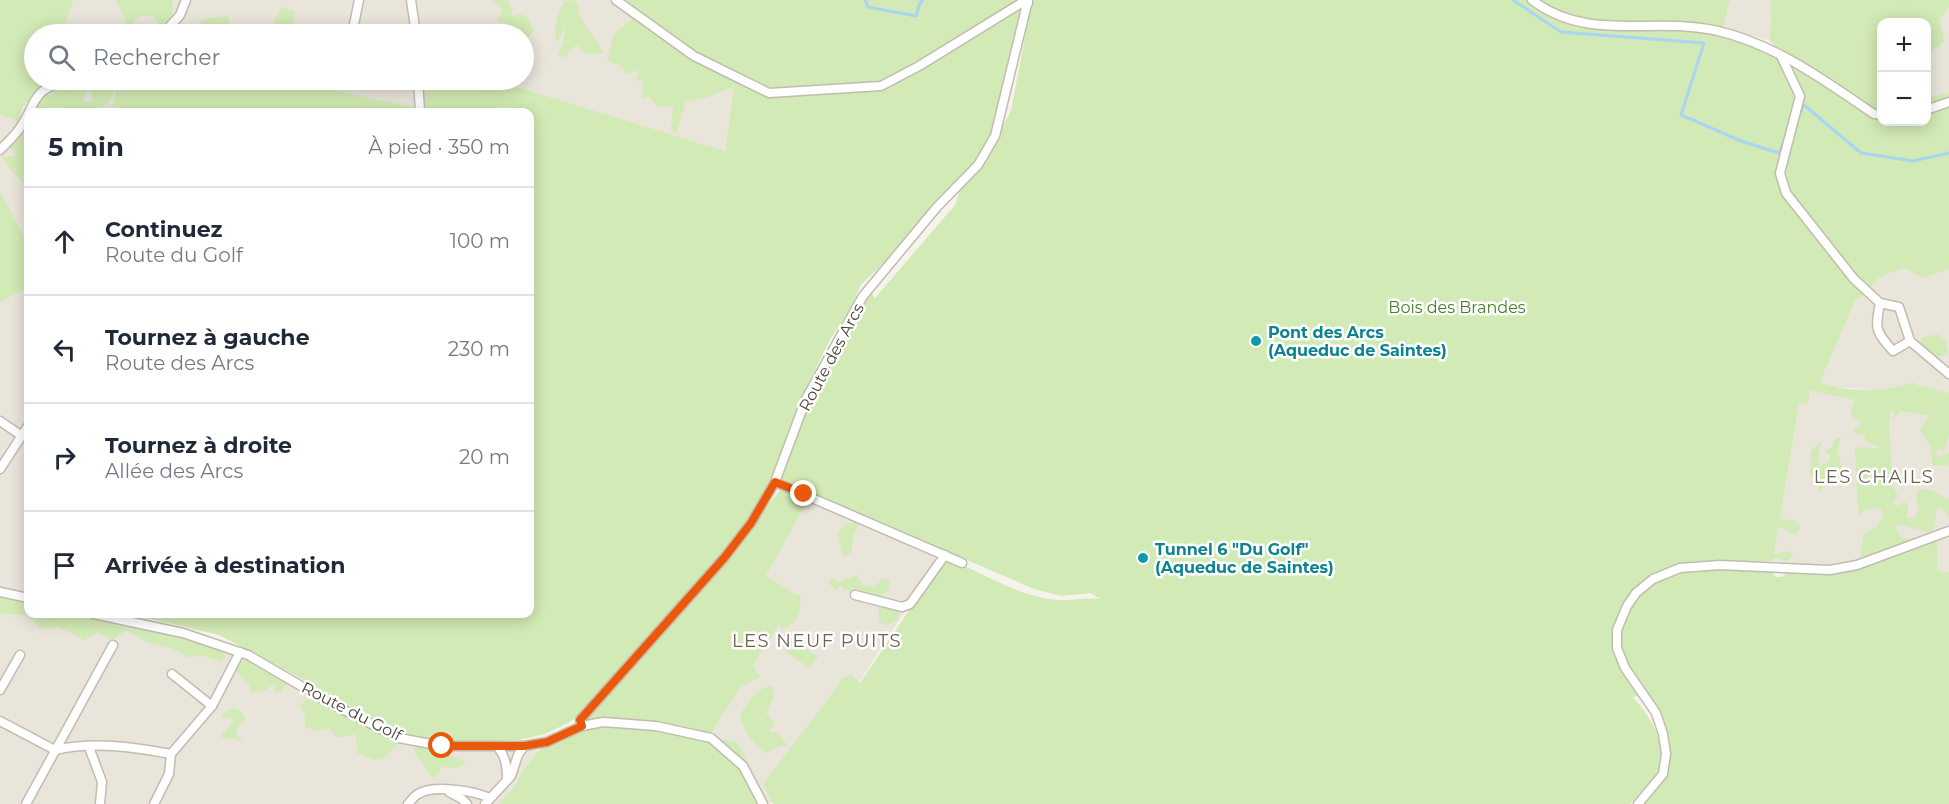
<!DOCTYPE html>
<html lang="fr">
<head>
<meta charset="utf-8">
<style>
	:root { --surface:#fff; --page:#f2f2f3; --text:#1f2937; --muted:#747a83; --line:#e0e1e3 }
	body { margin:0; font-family:Montserrat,sans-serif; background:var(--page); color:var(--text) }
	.controls { position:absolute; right:18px; top:18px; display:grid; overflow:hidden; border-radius:12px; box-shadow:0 3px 15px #0003 }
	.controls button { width:54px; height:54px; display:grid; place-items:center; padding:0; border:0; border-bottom:2px solid var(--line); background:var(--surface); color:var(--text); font:30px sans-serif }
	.stop { position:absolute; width:18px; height:18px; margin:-14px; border:4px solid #ea580c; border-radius:50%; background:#fff }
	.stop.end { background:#ea580c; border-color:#fff; box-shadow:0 2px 6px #0008 }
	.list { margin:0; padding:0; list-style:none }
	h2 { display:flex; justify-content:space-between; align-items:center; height:78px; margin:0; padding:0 24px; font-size:26px }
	h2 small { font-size:20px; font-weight:400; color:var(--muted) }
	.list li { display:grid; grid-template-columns:39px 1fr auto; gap:18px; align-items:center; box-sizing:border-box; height:108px; padding:0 24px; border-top:2px solid var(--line) }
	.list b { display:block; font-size:22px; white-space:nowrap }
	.list p { margin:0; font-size:20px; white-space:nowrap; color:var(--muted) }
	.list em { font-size:20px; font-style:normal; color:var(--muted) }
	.icon { flex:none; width:33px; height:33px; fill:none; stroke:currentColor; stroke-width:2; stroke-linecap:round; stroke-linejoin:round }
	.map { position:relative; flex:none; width:1949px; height:804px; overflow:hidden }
	.search { position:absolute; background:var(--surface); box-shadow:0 3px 15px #0003; left:24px; top:24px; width:510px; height:66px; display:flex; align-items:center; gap:15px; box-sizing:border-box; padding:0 21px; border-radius:33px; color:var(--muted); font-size:22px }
	.panel { position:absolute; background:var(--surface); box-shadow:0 3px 15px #0003; left:24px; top:108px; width:510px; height:510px; border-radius:12px }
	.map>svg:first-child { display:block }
	.residential { fill:#eae5da }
	.green { fill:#d2eab5; fill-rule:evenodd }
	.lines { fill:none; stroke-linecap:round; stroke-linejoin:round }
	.stream { stroke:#a9d4f2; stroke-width:3 }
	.minor-casing { stroke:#c2bbae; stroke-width:11 }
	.minor { stroke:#fff; stroke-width:8 }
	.route { stroke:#ea580c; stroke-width:8 }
	.culture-dot { fill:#0f9aa8; stroke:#fff; stroke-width:2 }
	.labels { text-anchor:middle; stroke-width:5; stroke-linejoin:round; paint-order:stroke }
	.park-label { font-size:16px; fill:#4a7f2a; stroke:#fff }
	.culture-label { font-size:16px; font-weight:bold; fill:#0d838f; stroke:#fff; text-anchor:start }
	.street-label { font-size:16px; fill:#4b4439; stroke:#fff }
	.neighbourhood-label { font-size:18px; letter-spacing:1.5px; fill:#6e6250; stroke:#fff }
</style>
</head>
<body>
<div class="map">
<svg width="1949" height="804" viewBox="0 0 1949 804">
	<rect width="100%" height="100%" fill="#f6f3ec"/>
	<g class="residential">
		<polygon points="74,0 627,0 634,17 641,70 635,80 643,82 649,97 673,106 677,133 686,102 709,97 734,86 725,151 495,80 524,80 524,34 204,34 176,28 166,34 61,34"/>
		<polygon points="1730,0 1771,0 1770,41 1723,27"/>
		<polygon points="1949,8 1949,92 1936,96 1927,94 1927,67 1932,52 1945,41 1940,20"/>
		<polygon points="43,80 119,80 112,106 114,112 97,112 51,97 43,85"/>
		<polygon points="284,80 418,80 419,108 414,107"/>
		<polygon points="0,97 20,117 18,131 9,145 28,181 28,427 22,435 28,439 28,614 126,614 126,620 248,655 399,738 442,746 497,746 538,751 521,773 517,783 499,804 0,804"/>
		<polygon points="1904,268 1922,278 1949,269 1949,572 1937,571 1937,534 1830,570 1773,561 1801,389 1876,390 1833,387 1820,382 1856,297 1859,300 1880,277"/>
		<polygon points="809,499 934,553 936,563 784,799 767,804 757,804 742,769 708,740 796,596 766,576"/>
	</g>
	<g class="green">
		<polygon points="0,0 74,0 61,34 34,34 34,80 43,80 43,85 23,107 18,121 0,115"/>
		<path d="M116,0H172C174,12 171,20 160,26L152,16H139L131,25L127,24Z"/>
		<polygon points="491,0 506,0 510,3 513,17 517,13 528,17 534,31 524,41 524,34 511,34 508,25 497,20 503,10"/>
		<path d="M573,0L577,3L580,17L604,53L587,54L576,45L564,58L558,55L564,40L566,27L557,42C552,30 558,14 564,2Z"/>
		<path d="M627,0H1022L1004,110L990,149L1011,111L1032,0H1730L1723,27L1702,26L1713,35L1745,44L1775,56L1780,50L1770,41L1771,0H1949V8L1940,20L1945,41L1932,52L1927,67L1926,22H1882V122H1926L1927,94L1936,96L1949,92V269L1922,278L1904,268L1880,277L1859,300L1856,298L1820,382C1847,393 1886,393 1913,382L1917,385L1949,393V435L1944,450H1936L1937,458L1949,452V468L1948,465L1933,466L1930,446L1920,430L1929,415L1901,411L1894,419L1893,411L1890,410L1889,430L1893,486L1898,496L1892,501L1896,506L1906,502L1908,508L1907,518L1912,519L1919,511L1916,499L1918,489L1931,490L1949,499V517L1941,507L1937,508L1933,531L1927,532L1900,524L1895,527L1901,537L1918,541L1937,534V571L1949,572V804H1635C1672,761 1684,745 1648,695L1632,697C1649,712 1670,749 1657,772C1651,783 1639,794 1630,804H773L763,784L831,695L842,678L851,675L860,683L941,563L948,561L956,562C985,575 1017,594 1049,599C1066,602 1084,597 1101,599L1090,593L1061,596L1034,589L783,481L780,476L806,399L862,295L871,293L875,298L955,205L965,177L893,254L860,286L851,308L831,338L798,404L772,478L730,555L780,490L809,499L766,576L793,593L800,595C802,611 798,624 783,629L779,624L753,666L760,677L744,685L743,683L708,739L727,740L737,742L746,757L742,770L757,804H499L517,783L521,773L538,751L588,715L581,712L570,722L545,734L518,740L472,741L432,740L399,733L360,713L293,674L219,635L130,614H530V112H423L420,80H495L725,151L734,86L709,97L686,102L677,133L671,130L673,106L658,107L649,97L642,99L643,82L635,80L640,70L627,74L619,65L607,61L614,34L634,17ZM1808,390L1855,400L1851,410L1852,417L1862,422L1853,430L1856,434L1864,435L1866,441L1882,449L1855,447L1858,511L1860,517L1865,510L1880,508L1884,515L1876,527L1863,535L1860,564L1830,570L1792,569L1782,577H1776L1769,567L1669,570L1695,561H1773L1774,557L1788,561L1794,554L1788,551L1774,554L1779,526L1794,535L1798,532L1800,526L1794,520L1780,519L1799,403L1806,404L1810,398Z"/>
		<polygon points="282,7 295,11 292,32 286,33 273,30 275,19"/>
		<polygon points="229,15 229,26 222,34 166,34 176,28 198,33 201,20"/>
		<path d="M87,80L90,83L83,97L85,102L93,101L91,92C98,82 104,80 116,80C114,95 110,106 95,111L97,112H30L35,103L47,92L51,97L56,89Z"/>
		<polygon points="119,80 284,80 414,107 415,112 114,112 112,106"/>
		<path d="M28,115V190C21,178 8,172 3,157L15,156L9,145Z"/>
		<polygon points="0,191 28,244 28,293 26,288 0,302"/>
		<polygon points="1937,334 1946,340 1948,354 1936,357 1921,344 1921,338"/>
		<polygon points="1836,438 1841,438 1837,450 1843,471 1852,474 1850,480 1829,482 1824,485 1821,492 1818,490 1817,479 1810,477 1811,451 1822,440 1818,457 1819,467 1830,460 1830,454 1825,451 1832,447"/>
		<polygon points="856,522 858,526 853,537 851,553 843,556 838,534 845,524"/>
		<polygon points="857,575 862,585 874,587 882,579 890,579 889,588 883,595 899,610 898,620 886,626 879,621 878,604 869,596 844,590 840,585 836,590 829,584 829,578 838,582"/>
		<polygon points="0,592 28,598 28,614 94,614 218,645 226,657 220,662 201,655 188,658 172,648 148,643 127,630 112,640 98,632 84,640 59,627 40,629 29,615 0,614"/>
		<polygon points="792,639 818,657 810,668 786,652 785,648"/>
		<polygon points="247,659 289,682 279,693 274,691 276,682 266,690 252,693 248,683 236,671 242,662"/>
		<path d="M772,685L775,694L766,713L775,723L768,732H778L788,746L781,745L767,753C751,742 745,733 740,715C748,701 756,689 772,685Z"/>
		<path d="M307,699L327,704L397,740V745C378,764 382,762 357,753L356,734L337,738L329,728L317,731L305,727L306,715L299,706Z"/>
		<polygon points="234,708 242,712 245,720 235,730 243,744 235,739 219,737 233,722 230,718 223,718 221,714"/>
		<polygon points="415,747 430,748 467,762 457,768 442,767 433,778 414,752"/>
	</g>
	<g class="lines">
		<g class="stream">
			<polyline points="865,0 868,7 916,16 920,3 923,0"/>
			<polyline points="1513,0 1561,32 1704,43 1681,115 1741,141 1779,153 1784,142"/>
			<polyline points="1799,115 1804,105 1861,153 1913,161 1949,153"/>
		</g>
		<defs>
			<g id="minor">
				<polyline points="411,0 416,34"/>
				<polyline points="616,0 694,56 769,93 881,86 919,66 1023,2 1028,3"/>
				<path d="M1532,0C1588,43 1654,16 1718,31C1777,45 1825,81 1874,114L1882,115"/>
				<polyline points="163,34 180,15 186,0"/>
				<polyline points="352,34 359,0"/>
				<polyline points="1781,56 1800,96 1780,173 1786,193 1854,279 1880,303"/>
				<polyline points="418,80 420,112"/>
				<polyline points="1926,110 1949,102"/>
				<path d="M0,150C6,144 12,138 17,132C38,105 28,89 70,80"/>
				<path d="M1910,341L1893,351C1875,331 1875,329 1880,303L1899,307L1910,341L1949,374"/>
				<polyline points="0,421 22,436"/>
				<polyline points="0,469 28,426"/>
				<polyline points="775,482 962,563"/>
				<polyline points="0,592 28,598"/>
				<polyline points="855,595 902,607 910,604 945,555"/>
				<polyline points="94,614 183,633 248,655 332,704 399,738 442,746 524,746 547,742 582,726 603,722 656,726 711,738 743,766 763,804"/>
				<polyline points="172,674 212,706"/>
				<polyline points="0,690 20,655"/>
				<path d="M0,721L55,750C93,741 133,747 171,754L212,706L240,652"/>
				<polyline points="582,726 580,720 724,558 751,523 775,482 806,399 863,296 937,207 978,165 995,136 1028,0"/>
				<path d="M497,746C506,757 507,766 507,780"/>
				<polyline points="89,747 102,782 100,804"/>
				<polyline points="449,792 462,799 467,804"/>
				<polyline points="26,804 113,645"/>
				<polyline points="154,804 169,774 171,754"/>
				<path d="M408,804C411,801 414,796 418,794C434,784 474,791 490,798"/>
				<polyline points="485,804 511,776 518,755 524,746"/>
				<polyline points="1638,804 1663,774 1666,754 1663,734 1656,713 1625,668 1617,648 1617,630 1627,606 1636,593 1653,579 1680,568 1720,565 1830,570 1857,565 1949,531"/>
			</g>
		</defs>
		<use href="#minor" class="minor-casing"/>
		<use href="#minor" class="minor"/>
	</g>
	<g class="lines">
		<polyline class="route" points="442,746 524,746 547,742 582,726 580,720 724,558 751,523 775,482 804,494"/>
	</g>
	<g class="culture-dot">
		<circle cx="1256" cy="341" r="6"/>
		<circle cx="1143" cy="558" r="6"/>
	</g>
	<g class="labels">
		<g class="park-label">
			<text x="1457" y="313">Bois des Brandes</text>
		</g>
		<g class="culture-label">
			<text x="1268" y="338">Pont des Arcs<tspan x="1268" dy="18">(Aqueduc de Saintes)</tspan></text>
			<text x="1155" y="555">Tunnel 6 "Du Golf"<tspan x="1155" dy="18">(Aqueduc de Saintes)</tspan></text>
		</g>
		<g class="street-label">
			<text transform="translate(831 357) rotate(-62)" y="6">Route des Arcs</text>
			<text transform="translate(352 711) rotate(27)" y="6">Route du Golf</text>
		</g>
		<g class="neighbourhood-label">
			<text x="1874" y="483">LES CHAILS</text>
			<text x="817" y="647">LES NEUF PUITS</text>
		</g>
	</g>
</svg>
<div class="controls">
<button>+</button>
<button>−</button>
</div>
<div class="stop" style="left:442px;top:746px"></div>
<div class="stop end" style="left:804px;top:494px"></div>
<div class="search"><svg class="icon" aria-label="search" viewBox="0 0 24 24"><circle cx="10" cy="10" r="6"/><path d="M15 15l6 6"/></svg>Rechercher</div>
<section class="panel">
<h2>5 min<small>À pied · 350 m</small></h2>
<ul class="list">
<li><svg class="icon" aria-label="ahead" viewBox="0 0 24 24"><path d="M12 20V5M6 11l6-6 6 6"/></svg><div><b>Continuez</b><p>Route du Golf</p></div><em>100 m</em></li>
<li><svg class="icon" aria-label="left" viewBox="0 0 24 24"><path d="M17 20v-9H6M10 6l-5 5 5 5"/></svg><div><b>Tournez à gauche</b><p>Route des Arcs</p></div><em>230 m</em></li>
<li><svg class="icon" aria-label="right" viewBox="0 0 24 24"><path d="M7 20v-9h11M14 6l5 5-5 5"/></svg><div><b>Tournez à droite</b><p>Allée des Arcs</p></div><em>20 m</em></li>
<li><svg class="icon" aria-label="arrive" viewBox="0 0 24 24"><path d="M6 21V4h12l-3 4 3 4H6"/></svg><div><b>Arrivée à destination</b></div></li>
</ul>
</section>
</div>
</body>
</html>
